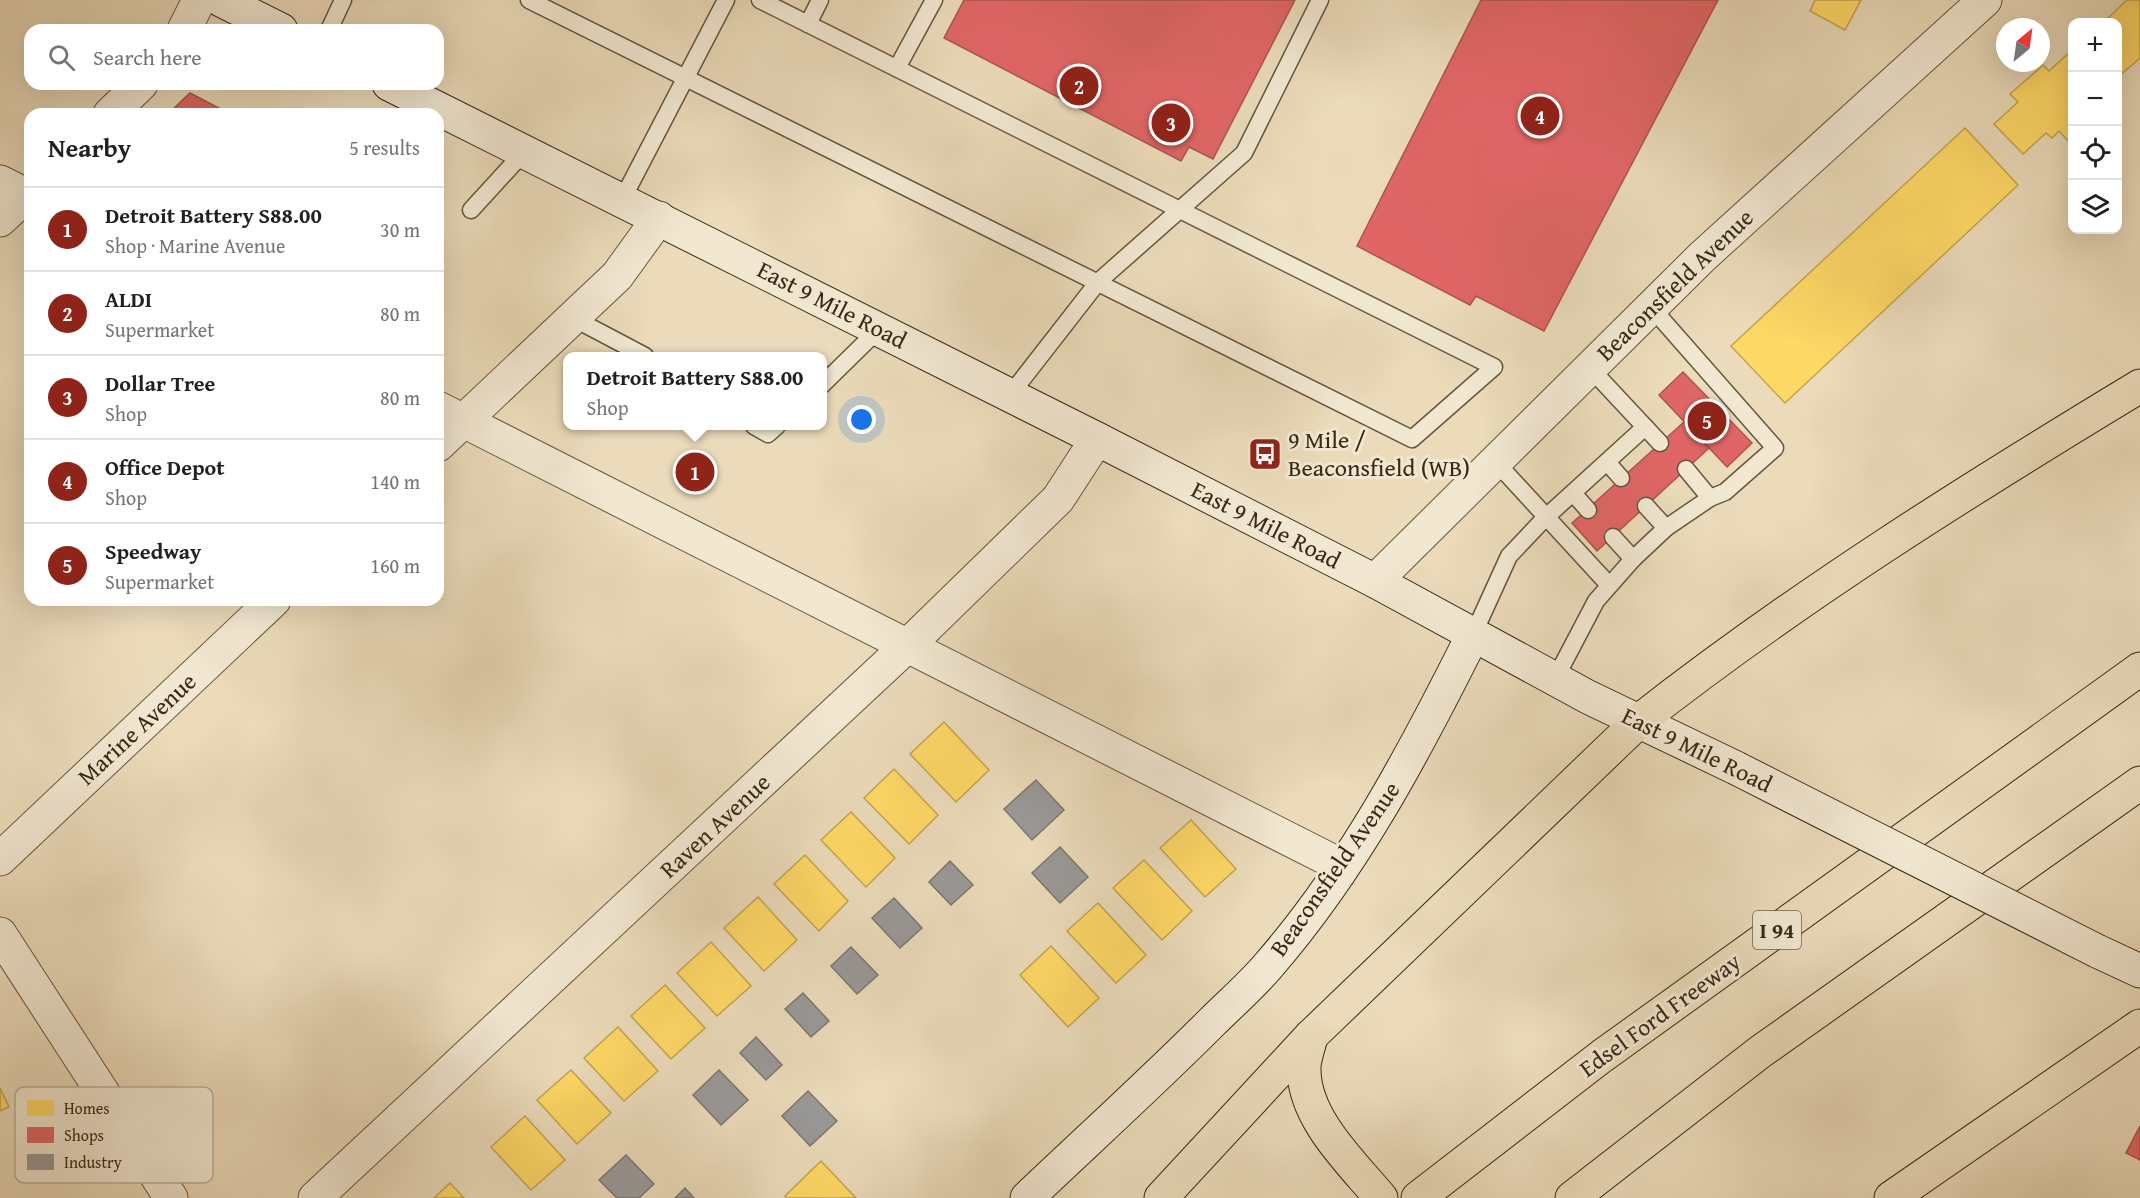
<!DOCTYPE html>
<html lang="en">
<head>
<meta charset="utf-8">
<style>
	:root { --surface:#fff; --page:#f2f2f2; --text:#202124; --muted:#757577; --line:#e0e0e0; --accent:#8f2418 }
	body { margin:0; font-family:"Gentium Book Plus",serif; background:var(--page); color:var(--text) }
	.controls { position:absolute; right:18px; top:18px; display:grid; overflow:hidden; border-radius:12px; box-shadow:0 6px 24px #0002 }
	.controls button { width:54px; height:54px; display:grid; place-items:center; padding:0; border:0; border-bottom:2px solid var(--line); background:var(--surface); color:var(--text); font:30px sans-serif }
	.compass { position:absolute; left:1996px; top:18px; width:54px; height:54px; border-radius:50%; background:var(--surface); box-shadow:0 6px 24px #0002; rotate:29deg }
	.you { position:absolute; left:862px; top:420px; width:21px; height:21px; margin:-15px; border:4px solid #fff; border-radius:50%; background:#1a73e8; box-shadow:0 0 0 9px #1a73e833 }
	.badge { display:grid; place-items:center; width:39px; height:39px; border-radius:50%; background:var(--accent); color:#fff; font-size:20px; font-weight:700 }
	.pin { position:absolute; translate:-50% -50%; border:3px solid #fff; box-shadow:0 2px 6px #0006 }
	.popup { position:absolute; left:563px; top:352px; width:264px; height:78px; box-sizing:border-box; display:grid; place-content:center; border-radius:12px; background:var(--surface); filter:drop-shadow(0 2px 4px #0005); font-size:20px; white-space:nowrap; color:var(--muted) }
	.popup b { font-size:22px; color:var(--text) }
	.popup::after { content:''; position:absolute; left:50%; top:100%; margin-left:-12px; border:12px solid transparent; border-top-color:var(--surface) }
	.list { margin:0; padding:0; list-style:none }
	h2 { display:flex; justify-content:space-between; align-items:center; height:78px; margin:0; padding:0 24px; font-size:26px }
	h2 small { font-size:20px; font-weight:400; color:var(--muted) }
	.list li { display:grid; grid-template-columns:39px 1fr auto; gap:18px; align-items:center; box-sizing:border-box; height:84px; padding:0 24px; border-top:2px solid var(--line) }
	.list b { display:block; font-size:22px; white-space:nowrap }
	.list p { margin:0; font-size:20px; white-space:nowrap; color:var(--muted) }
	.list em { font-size:20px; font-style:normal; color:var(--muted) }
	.icon { flex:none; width:33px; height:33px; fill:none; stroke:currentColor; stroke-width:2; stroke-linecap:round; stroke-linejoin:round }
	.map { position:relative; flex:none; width:2140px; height:1198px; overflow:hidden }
	.search { position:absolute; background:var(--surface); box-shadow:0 6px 24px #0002; left:24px; top:24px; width:420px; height:66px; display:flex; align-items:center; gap:15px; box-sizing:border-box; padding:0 21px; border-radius:18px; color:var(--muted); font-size:22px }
	.panel { position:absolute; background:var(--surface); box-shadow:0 6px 24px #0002; left:24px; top:108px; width:420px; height:498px; border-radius:18px }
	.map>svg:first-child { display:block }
	.homes { fill:#ffd966; stroke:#c3a44e; stroke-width:1.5 }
	.shops { fill:#e06666; stroke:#ad544e; stroke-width:1.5 }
	.industry { fill:#999; stroke:#7c7771; stroke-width:1.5 }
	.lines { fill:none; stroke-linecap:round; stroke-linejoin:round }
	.lane-casing { stroke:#64563e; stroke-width:19 }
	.street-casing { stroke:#64563e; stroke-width:35 }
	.secondary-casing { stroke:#372915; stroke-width:35 }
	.highway-casing { stroke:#372915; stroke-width:35 }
	.lane { stroke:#f2e8d2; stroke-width:16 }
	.street { stroke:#f2e8d2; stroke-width:33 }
	.secondary { stroke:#f2e8d2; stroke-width:33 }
	.highway { stroke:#ebdbba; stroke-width:33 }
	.secondary-bridge-casing { stroke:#372915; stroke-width:35; stroke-linecap:butt }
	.secondary-bridge { stroke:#f2e8d2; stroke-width:33 }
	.labels { text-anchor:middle; stroke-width:6; stroke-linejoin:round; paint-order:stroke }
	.shield { fill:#f2e8d2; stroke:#6f624e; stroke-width:1.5 }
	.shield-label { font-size:22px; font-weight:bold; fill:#372915 }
	.street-label { font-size:24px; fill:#372915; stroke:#f2e8d2 }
	.poi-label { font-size:24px; fill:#372915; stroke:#f2e8d2; text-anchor:start }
	.key { fill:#f2e8d2; stroke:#baaf99; stroke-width:1.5 }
	.key-label { font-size:16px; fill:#372915 }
</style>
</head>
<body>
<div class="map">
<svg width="2140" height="1198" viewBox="0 0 2140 1198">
	<rect width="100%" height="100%" fill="#ebdbba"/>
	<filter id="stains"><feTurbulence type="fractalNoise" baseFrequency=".00333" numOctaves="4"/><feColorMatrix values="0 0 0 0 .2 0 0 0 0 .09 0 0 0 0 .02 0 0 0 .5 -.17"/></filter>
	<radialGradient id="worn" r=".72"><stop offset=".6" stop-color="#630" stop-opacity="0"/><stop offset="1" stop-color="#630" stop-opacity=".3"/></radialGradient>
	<g class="homes">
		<polygon points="1815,0 1861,0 1845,30 1810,11"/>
		<polygon points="2127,0 2140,0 2140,58 2118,77 2118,22 2109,22 2107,19"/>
		<polygon points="2071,51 2072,145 2059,131 2052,138 2046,133 2023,154 1994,124 2018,102 2010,94 2043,65 2049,71"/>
		<polygon points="1965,128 2018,185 1785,403 1731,346"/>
		<polygon points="944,722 989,770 956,802 910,754"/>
		<polygon points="894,769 938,815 909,844 864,798"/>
		<polygon points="851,812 895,858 866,887 821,840"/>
		<polygon points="1191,820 1236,869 1205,897 1160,848"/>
		<polygon points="805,855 848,901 819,931 774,884"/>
		<polygon points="1144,860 1192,911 1162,940 1113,888"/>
		<polygon points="758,897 797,940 764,971 724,928"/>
		<polygon points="1098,903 1146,955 1116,983 1067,931"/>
		<polygon points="711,942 751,986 717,1016 677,973"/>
		<polygon points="1051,946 1099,998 1068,1027 1020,975"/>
		<polygon points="665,985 705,1028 671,1059 631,1016"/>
		<polygon points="618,1027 658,1071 624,1101 584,1058"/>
		<polygon points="571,1070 611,1113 577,1144 537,1100"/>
		<polygon points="0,1088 9,1107 0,1111"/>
		<polygon points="525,1116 565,1160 531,1190 491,1147"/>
		<polygon points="821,1161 856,1198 787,1198 785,1196"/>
		<polygon points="450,1183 464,1198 434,1198"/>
	</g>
	<g class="shops">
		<polygon points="964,0 1295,0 1213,159 1189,147 1181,161 944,38"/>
		<polygon points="1481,0 1718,0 1544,331 1476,296 1470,305 1357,246"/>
		<polygon points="190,93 230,114 168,114"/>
		<polygon points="1683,372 1752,443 1727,467 1659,395"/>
		<polygon points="1684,422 1709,448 1597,551 1572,523"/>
		<polygon points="2140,1126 2140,1160 2126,1153"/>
	</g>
	<g class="industry">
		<polygon points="1036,780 1064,810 1032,840 1004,809"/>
		<polygon points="1060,847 1088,877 1060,903 1032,873"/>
		<polygon points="950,861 973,885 951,905 929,882"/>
		<polygon points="894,898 922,928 900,948 872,918"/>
		<polygon points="851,947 878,975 857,994 831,966"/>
		<polygon points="803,993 829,1021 811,1037 785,1009"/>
		<polygon points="756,1037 782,1065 766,1080 740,1053"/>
		<polygon points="719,1070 748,1100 721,1125 693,1095"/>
		<polygon points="808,1091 837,1121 810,1146 782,1116"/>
		<polygon points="626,1155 654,1184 639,1198 617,1198 599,1180"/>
		<polygon points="685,1188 694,1198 675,1198"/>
	</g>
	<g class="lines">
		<defs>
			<g id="lane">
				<polyline points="529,0 1412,439 1494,367 760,0"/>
				<polyline points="808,24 820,0"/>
				<polyline points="329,30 343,0"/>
				<polyline points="897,68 934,0"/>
				<polyline points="622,200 726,0"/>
				<polyline points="471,210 525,151"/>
				<polyline points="573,318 645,356"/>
				<polyline points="1589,367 1660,443"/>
				<polyline points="822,385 879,329"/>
				<polyline points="1010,395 1098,282 1244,153 1320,0"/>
				<polyline points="754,426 768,434 777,426"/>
				<polyline points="1494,460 1609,585"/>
				<polyline points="1607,462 1621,478"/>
				<polyline points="1686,469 1710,498"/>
				<polyline points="1573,493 1588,510"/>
				<polyline points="1646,506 1666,528"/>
				<polyline points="1613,537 1633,559"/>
				<polyline points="1473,635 1509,556 1545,518 1645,427"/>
				<polyline points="1555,679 1596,601 1633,559 1666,528 1710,498 1725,492 1775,448 1651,307"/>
			</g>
			<g id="street">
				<polyline points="184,30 199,0"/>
				<polyline points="110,114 141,84"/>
				<polyline points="0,182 30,197"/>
				<polyline points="0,220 30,192"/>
				<polyline points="438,408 1342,866"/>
				<polyline points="438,445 617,276 659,218"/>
				<polyline points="1375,581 1702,257 1985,0"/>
				<polyline points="0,859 274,600"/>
				<polyline points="0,934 171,1198"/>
				<polyline points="315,1198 906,647 1058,499 1097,439"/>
			</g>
			<g id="secondary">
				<polyline points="221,0 281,30"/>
				<polyline points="389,84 1097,439 1375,581 1588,697 1736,768"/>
				<polyline points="2097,951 2140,971"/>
				<path d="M1027,1198C1088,1140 1151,1083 1211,1023C1230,1004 1251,986 1268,966C1354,867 1415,751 1473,635"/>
			</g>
			<g id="highway">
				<path d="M1311,1036C1309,1047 1304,1058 1304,1068C1303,1118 1352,1163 1381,1198"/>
				<path d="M1161,1198L1311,1036L1639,721C1797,597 1968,490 2140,386"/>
				<polyline points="1418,1198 1602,1056 2140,669"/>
				<polyline points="1572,1198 1760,1052 2140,783"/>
				<polyline points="1891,1198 2140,1026"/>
			</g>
		</defs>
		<use href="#lane" class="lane-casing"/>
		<use href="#street" class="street-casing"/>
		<use href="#secondary" class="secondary-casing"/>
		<use href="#highway" class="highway-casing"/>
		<use href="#lane" class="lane"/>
		<use href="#street" class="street"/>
		<use href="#secondary" class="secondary"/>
		<use href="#highway" class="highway"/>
		<defs>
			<polyline id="secondary-bridge" points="1736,768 2097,951"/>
		</defs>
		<use href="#secondary-bridge" class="secondary-bridge-casing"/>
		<use href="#secondary-bridge" class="secondary-bridge"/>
	</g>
	<defs>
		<symbol id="bus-square" viewBox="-11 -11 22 22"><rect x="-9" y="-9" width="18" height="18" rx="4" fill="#8f2418" stroke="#f2e8d2"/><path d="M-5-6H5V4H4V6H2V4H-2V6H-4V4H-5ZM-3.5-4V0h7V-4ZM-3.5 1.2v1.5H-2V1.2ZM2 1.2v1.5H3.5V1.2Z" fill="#fff"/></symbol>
	</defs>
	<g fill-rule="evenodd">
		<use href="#bus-square" x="1246" y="435" width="38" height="38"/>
	</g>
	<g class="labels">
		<rect class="shield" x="1753" y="911" width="48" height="38" rx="4.5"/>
		<g class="shield-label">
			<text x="1777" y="938">I 94</text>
		</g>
		<g class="street-label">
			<text transform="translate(1675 285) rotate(-44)" y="8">Beaconsfield Avenue</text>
			<text transform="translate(832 305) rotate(27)" y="8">East 9 Mile Road</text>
			<text transform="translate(1266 525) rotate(27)" y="8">East 9 Mile Road</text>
			<text transform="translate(137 729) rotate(-43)" y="8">Marine Avenue</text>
			<text transform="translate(1697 750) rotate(26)" y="8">East 9 Mile Road</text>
			<text transform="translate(715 826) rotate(-43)" y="8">Raven Avenue</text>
			<text transform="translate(1335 869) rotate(-55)" y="8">Beaconsfield Avenue</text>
			<text transform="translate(1660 1015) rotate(-36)" y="8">Edsel Ford Freeway</text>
		</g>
		<g class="poi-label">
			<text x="1288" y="448">9 Mile /<tspan x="1288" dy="28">Beaconsfield (WB)</tspan></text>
		</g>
	</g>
	<rect x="15" y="1087" width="198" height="96" rx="9" class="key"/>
	<rect x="27" y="1100" width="27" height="16" fill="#ffd966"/>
	<rect x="27" y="1127" width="27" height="16" fill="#e06666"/>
	<rect x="27" y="1154" width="27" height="16" fill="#999"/>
	<g class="key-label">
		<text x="64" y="1114">Homes</text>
		<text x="64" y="1141">Shops</text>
		<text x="64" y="1168">Industry</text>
	</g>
	<rect width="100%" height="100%" filter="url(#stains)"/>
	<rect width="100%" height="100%" fill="url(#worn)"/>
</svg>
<div class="controls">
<button>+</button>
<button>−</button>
<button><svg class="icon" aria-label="locate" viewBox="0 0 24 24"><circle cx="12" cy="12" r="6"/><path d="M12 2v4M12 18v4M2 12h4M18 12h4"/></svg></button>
<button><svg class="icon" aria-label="layers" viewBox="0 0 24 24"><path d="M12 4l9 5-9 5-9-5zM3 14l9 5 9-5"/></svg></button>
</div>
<svg class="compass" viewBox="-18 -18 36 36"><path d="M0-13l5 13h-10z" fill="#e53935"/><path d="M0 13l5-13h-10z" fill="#757577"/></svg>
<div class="you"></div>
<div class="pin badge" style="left:695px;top:472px">1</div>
<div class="popup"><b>Detroit Battery S88.00</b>Shop</div>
<div class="pin badge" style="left:1079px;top:86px">2</div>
<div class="pin badge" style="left:1171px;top:123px">3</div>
<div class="pin badge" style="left:1540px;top:116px">4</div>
<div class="pin badge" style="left:1707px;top:421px">5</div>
<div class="search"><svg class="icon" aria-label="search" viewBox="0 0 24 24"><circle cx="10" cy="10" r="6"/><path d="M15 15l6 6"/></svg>Search here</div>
<section class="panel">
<h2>Nearby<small>5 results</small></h2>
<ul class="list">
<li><span class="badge">1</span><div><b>Detroit Battery S88.00</b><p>Shop · Marine Avenue</p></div><em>30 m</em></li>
<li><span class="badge">2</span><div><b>ALDI</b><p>Supermarket</p></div><em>80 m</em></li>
<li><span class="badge">3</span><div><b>Dollar Tree</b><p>Shop</p></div><em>80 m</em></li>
<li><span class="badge">4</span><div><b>Office Depot</b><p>Shop</p></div><em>140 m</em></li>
<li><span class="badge">5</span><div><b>Speedway</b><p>Supermarket</p></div><em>160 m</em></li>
</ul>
</section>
</div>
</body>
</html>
